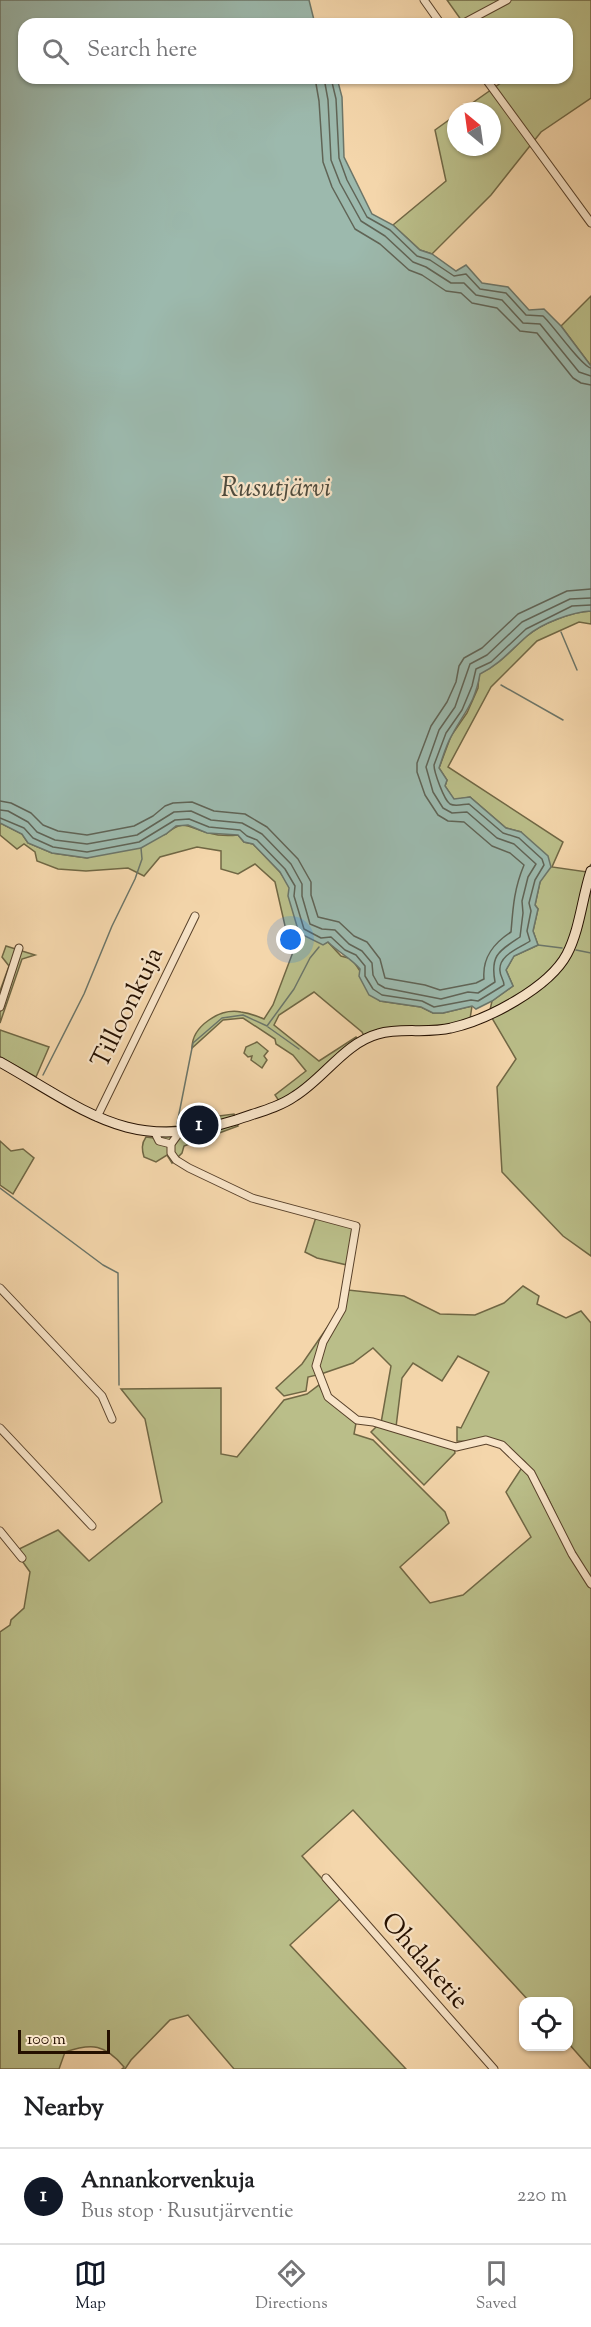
<!DOCTYPE html>
<html lang="en">
<head>
<meta charset="utf-8">
<style>
	:root { --surface:#fff; --page:#f2f2f2; --text:#202124; --muted:#757577; --line:#e0e0e0; --accent:#111827 }
	body { margin:0; font-family:"Sorts Mill Goudy",serif; background:var(--page); color:var(--text) }
	.controls { position:absolute; right:18px; bottom:18px; display:grid; overflow:hidden; border-radius:12px; box-shadow:0 2px 4px #0004 }
	.controls button { width:54px; height:54px; display:grid; place-items:center; padding:0; border:0; border-bottom:2px solid var(--line); background:var(--surface); color:var(--text); font:30px sans-serif }
	.compass { position:absolute; left:447px; top:102px; width:54px; height:54px; border-radius:50%; background:var(--surface); box-shadow:0 2px 4px #0004; rotate:331deg }
	.scale { position:absolute; left:18px; bottom:15px; width:92px; box-sizing:border-box; padding-left:6px; border:3px solid #251000; border-top:0; font-size:16px; line-height:21px; white-space:nowrap; color:#251000; -webkit-text-stroke:4px #f8e4c8; paint-order:stroke }
	.you { position:absolute; left:291px; top:940px; width:21px; height:21px; margin:-15px; border:4px solid #fff; border-radius:50%; background:#1a73e8; box-shadow:0 0 0 9px #1a73e833 }
	.badge { display:grid; place-items:center; width:39px; height:39px; border-radius:50%; background:var(--accent); color:#fff; font-size:20px; font-weight:700 }
	.pin { position:absolute; translate:-50% -50%; border:3px solid #fff; box-shadow:0 2px 6px #0006 }
	.list { margin:0; padding:0; list-style:none }
	h2 { display:flex; justify-content:space-between; align-items:center; height:78px; margin:0; padding:0 24px; font-size:26px }
	h2 small { font-size:20px; font-weight:400; color:var(--muted) }
	.list li { display:grid; grid-template-columns:39px 1fr auto; gap:18px; align-items:center; box-sizing:border-box; height:96px; padding:0 24px; border-top:2px solid var(--line) }
	.list b { display:block; font-size:22px; white-space:nowrap }
	.list p { margin:0; font-size:20px; white-space:nowrap; color:var(--muted) }
	.list em { font-size:20px; font-style:normal; color:var(--muted) }
	.icon { flex:none; width:33px; height:33px; fill:none; stroke:currentColor; stroke-width:2; stroke-linecap:round; stroke-linejoin:round }
	.map { position:relative; flex:none; width:591px; height:2069px; overflow:hidden }
	.search { position:absolute; background:var(--surface); box-shadow:0 2px 4px #0004; left:18px; right:18px; top:18px; height:66px; display:flex; align-items:center; gap:15px; box-sizing:border-box; padding:0 21px; border-radius:18px; color:var(--muted); font-size:22px }
	.sheet { height:174px; background:var(--surface) }
	nav { display:flex; justify-content:space-around; align-items:center; box-sizing:border-box; height:84px; border-top:2px solid var(--line); background:var(--surface); font-size:16px; color:var(--muted) }
	nav a { display:grid; justify-items:center; gap:3px }
	nav .on { color:var(--accent) }
	.map>svg:first-child { display:block }
	.green { fill:#babe89; stroke:#706744; stroke-width:1.5 }
	.water { fill:#9cb9ad; stroke:#6c7568; stroke-width:1.5 }
	.lines { fill:none; stroke-linecap:round; stroke-linejoin:round }
	.shore { stroke:#606456; stroke-width:1.5 }
	.stream { stroke:#6c7568; stroke-width:1.5 }
	.minor-casing { stroke:#59422b; stroke-width:9 }
	.secondary-casing { stroke:#251000; stroke-width:11 }
	.minor { stroke:#f8e4c8; stroke-width:7 }
	.secondary { stroke:#f8e4c8; stroke-width:9 }
	.labels { text-anchor:middle; stroke-width:4.5; stroke-linejoin:round; paint-order:stroke }
	.street-label { font-size:26px; fill:#251000; stroke:#f8e4c8 }
	.water-label { font-size:27px; font-style:italic; fill:#4f4b3d; stroke:#f8e4c8 }
</style>
</head>
<body>
<div class="map">
<svg width="591" height="2069" viewBox="0 0 591 2069">
	<rect width="100%" height="100%" fill="#f4d6ab"/>
	<filter id="stains"><feTurbulence type="fractalNoise" baseFrequency=".00333" numOctaves="4"/><feColorMatrix values="0 0 0 0 .2 0 0 0 0 .09 0 0 0 0 .02 0 0 0 .5 -.17"/></filter>
	<radialGradient id="worn" r=".72"><stop offset=".6" stop-color="#630" stop-opacity="0"/><stop offset="1" stop-color="#630" stop-opacity=".3"/></radialGradient>
	<g class="green">
		<polygon points="447,0 591,0 591,98 541,132 491,195 432,254 420,250 393,225 446,181 435,130 456,115 456,147 492,147 492,111 461,111 505,80 503,78 567,78 567,24 464,24"/>
		<polygon points="591,296 591,366 561,326"/>
		<path d="M591,611V624L579,622L537,641L491,687L448,767L563,842L552,867L587,872L591,864V1256L563,1236L502,1172L497,1087L516,1059L492,1018L365,1038L362,1032L314,992L279,1015L274,1025L319,1061L356,1037L359,1041L301,1088L279,1101L275,1095L306,1071L293,1055L276,1044L275,1039L243,1018L223,1020L192,1048C192,1026 220,1008 241,1012C249,1013 257,1016 264,1019L273,1005L293,952L288,939L275,882L255,864L238,874L221,869V851L197,847L160,857L144,876L128,868L86,871L58,869L37,861L35,852L24,844L17,849L0,835V823L22,834L28,843L52,853L87,858L166,834C185,817 189,829 209,833C219,836 229,836 238,835L244,842L253,844L280,872L328,942L341,956L352,959L380,1001L421,1007L433,1013H443L472,1006L470,1019L490,1010L492,1001L513,986L506,970L514,956L538,945L533,931L538,909L535,905L540,882L521,832L506,828L470,797L454,800L445,786L447,780L439,768L451,736L467,713L478,688L479,674C499,665 511,650 527,636C542,623 572,612 591,611Z"/>
		<polygon points="6,946 35,955 22,959 0,1023 0,991 9,966 2,957"/>
		<polygon points="0,1030 49,1047 36,1077 0,1057"/>
		<polygon points="257,1042 268,1051 264,1056 267,1060 262,1068 251,1060 252,1056 248,1057 244,1053 246,1047"/>
		<path d="M215,1110L219,1116L234,1114L238,1126L184,1146L182,1153L172,1163L167,1155L156,1162L144,1157C142,1150 141,1144 146,1137L153,1138L154,1128C168,1127 185,1127 198,1120C205,1117 208,1112 215,1110Z"/>
		<polygon points="0,1141 11,1151 23,1149 34,1158 13,1194 0,1185"/>
		<polygon points="316,1217 353,1228 347,1265 317,1258 305,1252"/>
		<polygon points="523,1286 539,1296 537,1304 566,1318 581,1311 591,1323 591,1580 574,1552 544,1490 525,1462 503,1443 457,1441 457,1427 461,1428 489,1372 458,1356 442,1381 413,1363 402,1378 396,1427 381,1423 391,1366 373,1348 353,1363 321,1374 318,1365 325,1343 348,1290 404,1296 440,1314 475,1315 504,1303"/>
		<polygon points="331,1322 321,1341 317,1375 308,1377 306,1391 284,1396 276,1388 302,1364"/>
		<path d="M319,1385L326,1399L356,1423L354,1434L373,1440L445,1512L449,1523L400,1567L430,1603L463,1595L531,1537L506,1492L523,1466L591,1587V2069L569,2044L568,2002L529,2001L353,1810L302,1856L340,1899L290,1945L406,2069H234L188,2015L170,2020L131,2060L125,2069H122L124,2067C105,2044 92,2043 65,2052L59,2069H0V1632L10,1625L11,1620L24,1608L30,1572L15,1551L58,1530L89,1561L162,1502L145,1419L121,1389L221,1388V1454L237,1457L284,1400L307,1394Z"/>
		<polygon points="377,1426 454,1448 455,1453 424,1485 371,1432"/>
	</g>
	<path class="water" d="M0,0H309L315,24H24V78H337L342,97L344,157L372,214L393,225L420,250L432,254L456,271L466,265L482,283L508,287L529,310L544,309L561,326L591,366V611C572,612 542,623 527,636C511,650 499,665 480,674C475,703 465,711 452,735C446,745 443,757 439,768L447,780L445,786L454,799L470,797L506,828L521,832L548,856L551,867L540,882L535,905L538,909L533,931L538,945L514,956L506,970L513,986L492,1001L476,1009L472,1006L443,1013H433L421,1007L380,1001L369,995L359,976L360,969C351,958 339,953 328,942L323,945L299,933L288,896L289,888L280,872L253,844L244,842L238,835L207,833L188,825L176,826L166,834L141,848L87,858L52,853L28,843L22,834L0,823Z"/>
	<g class="lines">
		<g class="shore">
			<polyline points="315,78 319,101 323,162 332,187 355,229 380,244 409,270 422,275 446,291 461,293 472,303 497,308 520,331 537,333 573,378 581,383 591,385"/>
			<polyline points="324,78 328,100 331,160 340,183 361,221 385,236 413,262 426,267 451,283 464,283 476,295 502,300 523,323 540,324 579,372 591,376"/>
			<path d="M331,78L336,99L339,158L347,180L367,217L390,230L417,256L430,260L454,276L466,274L480,289L506,293L526,315L543,316C553,325 582,367 591,368"/>
			<path d="M0,801L11,803L31,813L43,825L58,831L87,835L134,826L153,816L165,806L173,803L192,802L214,811L245,814L267,827L298,859L311,882V895L318,917L339,922L354,936L367,942L380,959L385,978L425,985L440,990L476,983L484,979C482,957 494,943 511,932C513,907 514,889 524,865L510,853L492,846L464,822L448,821L438,815L425,795L417,772V763L431,726L447,702L456,682L459,666L464,658L482,648L518,614L567,591L591,589"/>
			<path d="M0,810L8,811L28,822L37,832L55,840L87,844L137,835L174,812L191,811L211,820L242,823L262,834L291,864L302,884V896L310,924L322,929L335,930L349,944L362,951L372,963L373,975L378,984L385,988L441,999L468,992L478,993L495,982C490,955 499,951 520,937L523,913L522,901L528,877L536,864L514,844L497,838L467,812L452,813L443,808L433,792L426,767L439,730L455,707L470,664L487,655L522,622L570,599L591,598"/>
			<path d="M0,818L24,828L33,838L53,847L87,852L139,842L175,820L189,819L209,827L240,830L247,836L257,840L285,869L295,886L294,896L304,929L321,938L331,937L345,950L356,955L365,966V976L373,989L382,995L422,1001L434,1007L471,1000L478,1001L504,985C504,980 500,976 500,971C498,955 520,948 530,941L527,931L531,911L529,903L535,880L544,865L542,859L519,838L503,833L469,804C464,804 455,807 450,804C444,800 434,772 434,765L446,733L462,710L472,686L476,669L491,662L526,629L572,606L591,605"/>
		</g>
		<g class="stream">
			<polyline points="561,632 577,670"/>
			<polyline points="501,685 563,720"/>
			<polyline points="538,945 562,948"/>
			<polyline points="576,950 591,953"/>
			<polyline points="268,1027 299,1049"/>
			<polyline points="43,1075 84,994 112,926 135,879 142,859 141,848"/>
			<polyline points="177,1124 193,1043 222,1018 243,1015 267,1026 294,989 310,958 319,947"/>
			<polyline points="0,1188 103,1265 118,1273 119,1385"/>
		</g>
		<defs>
			<g id="minor">
				<polyline points="424,0 441,24"/>
				<polyline points="462,24 507,0"/>
				<polyline points="485,78 591,223"/>
				<polyline points="0,1007 19,948"/>
				<polyline points="97,1117 195,916"/>
				<polyline points="155,1133 159,1141 171,1144"/>
				<polyline points="179,1133 171,1144 171,1153 176,1160 189,1168 252,1198 356,1226 342,1309 323,1342 316,1366 328,1397 357,1420 373,1422 456,1447 486,1440 502,1445 531,1473 572,1554 591,1584"/>
				<polyline points="0,1288 102,1396 112,1419"/>
				<polyline points="0,1428 92,1526"/>
				<polyline points="0,1531 22,1558"/>
				<polyline points="326,1878 494,2069"/>
			</g>
			<path id="secondary" d="M0,1062C87,1111 130,1154 236,1120C255,1113 278,1108 295,1096C324,1078 345,1043 378,1034C401,1027 427,1034 451,1028C487,1020 549,988 567,954C580,929 582,898 591,871"/>
		</defs>
		<use href="#minor" class="minor-casing"/>
		<use href="#secondary" class="secondary-casing"/>
		<use href="#minor" class="minor"/>
		<use href="#secondary" class="secondary"/>
	</g>
	<g class="labels">
		<g class="street-label">
			<text transform="translate(126 1007) rotate(-64)" y="9">Tilloonkuja</text>
			<text transform="translate(426 1960) rotate(49)" y="9">Ohdaketie</text>
		</g>
		<g class="water-label">
			<text x="276" y="496">Rusutjärvi</text>
		</g>
	</g>
	<rect width="100%" height="100%" filter="url(#stains)"/>
	<rect width="100%" height="100%" fill="url(#worn)"/>
</svg>
<div class="controls">
<button><svg class="icon" aria-label="locate" viewBox="0 0 24 24"><circle cx="12" cy="12" r="6"/><path d="M12 2v4M12 18v4M2 12h4M18 12h4"/></svg></button>
</div>
<svg class="compass" viewBox="-18 -18 36 36"><path d="M0-13l5 13h-10z" fill="#e53935"/><path d="M0 13l5-13h-10z" fill="#757577"/></svg>
<div class="scale">100 m</div>
<div class="you"></div>
<div class="pin badge" style="left:199px;top:1125px">1</div>
<div class="search"><svg class="icon" aria-label="search" viewBox="0 0 24 24"><circle cx="10" cy="10" r="6"/><path d="M15 15l6 6"/></svg>Search here</div>
</div>
<section class="sheet">
<h2>Nearby<small></small></h2>
<ul class="list">
<li><span class="badge">1</span><div><b>Annankorvenkuja</b><p>Bus stop · Rusutjärventie</p></div><em>220 m</em></li>
</ul>
</section>
<nav>
<a class="on"><svg class="icon" aria-label="map" viewBox="0 0 24 24"><path d="M3 6l6-2 6 2 6-2v14l-6 2-6-2-6 2zM9 4v14M15 6v14"/></svg>Map</a>
<a><svg class="icon" aria-label="directions" viewBox="0 0 24 24"><path d="M12 3l9 9-9 9-9-9zM9 14v-3h6M13 9l2 2-2 2"/></svg>Directions</a>
<a><svg class="icon" aria-label="saved" viewBox="0 0 24 24"><path d="M7 4h10v16l-5-4-5 4z"/></svg>Saved</a>
</nav>
</body>
</html>
